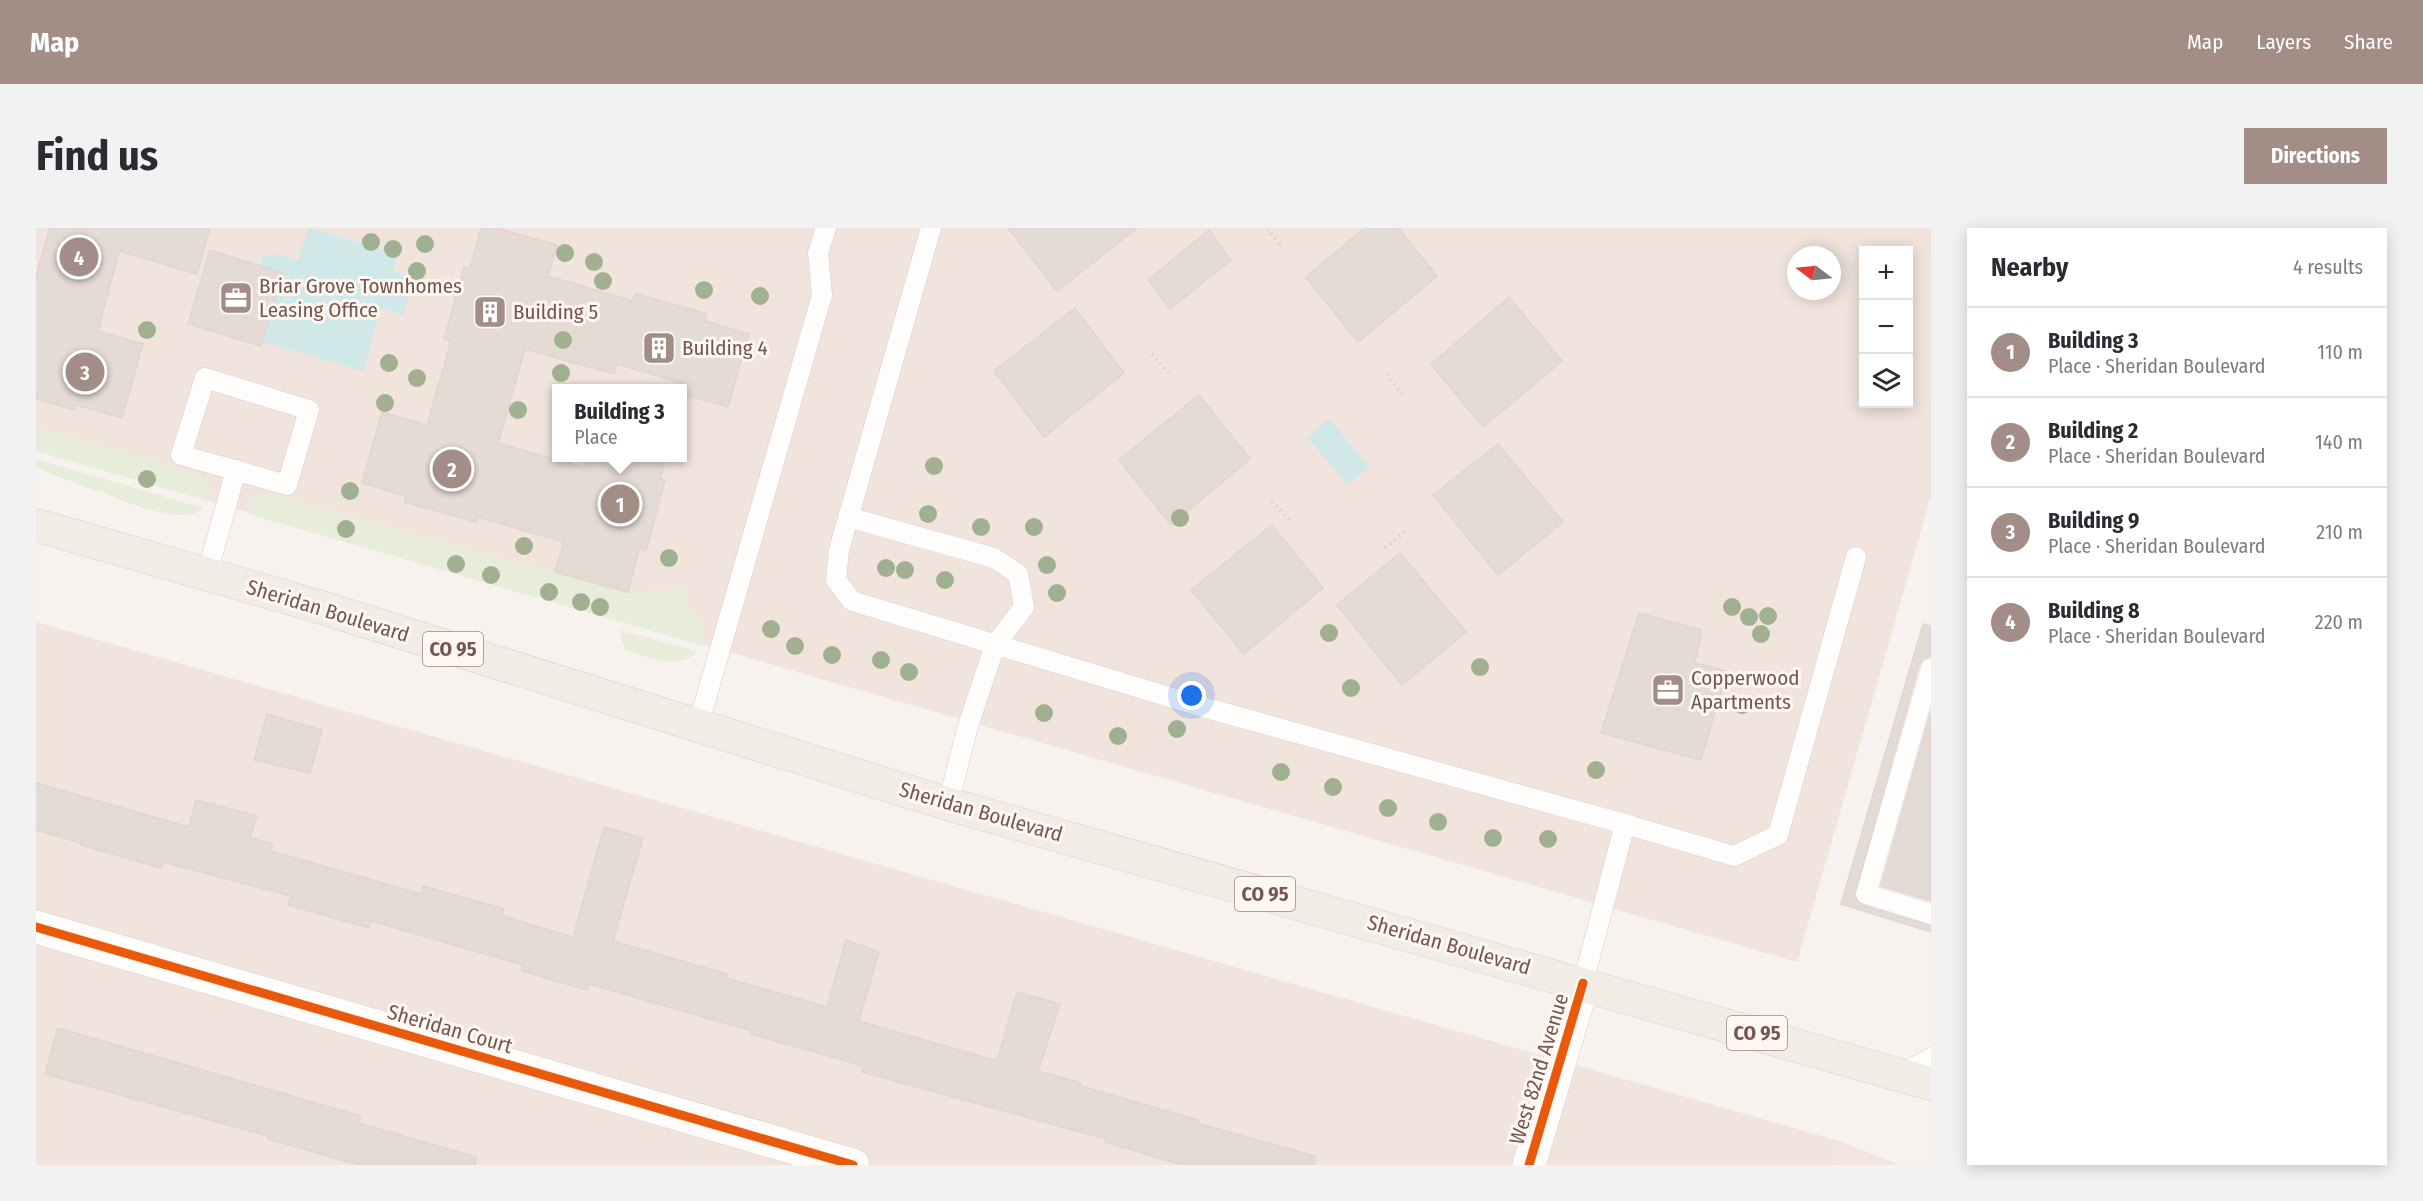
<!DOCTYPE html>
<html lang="en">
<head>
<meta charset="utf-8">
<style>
	:root { --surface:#fff; --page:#f2f2f3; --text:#2b2b33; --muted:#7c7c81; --line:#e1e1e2; --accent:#a28d87 }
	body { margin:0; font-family:"Fira Sans Condensed",sans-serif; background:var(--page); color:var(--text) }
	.controls { position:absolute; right:18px; top:18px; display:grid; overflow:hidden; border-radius:0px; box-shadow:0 3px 15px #0003 }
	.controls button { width:54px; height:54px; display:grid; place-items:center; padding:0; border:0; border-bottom:2px solid var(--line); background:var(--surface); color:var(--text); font:30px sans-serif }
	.compass { position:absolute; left:1751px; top:18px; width:54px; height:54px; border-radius:50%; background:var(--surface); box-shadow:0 3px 15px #0003; rotate:286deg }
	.you { position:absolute; left:1156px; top:468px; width:21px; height:21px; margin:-15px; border:4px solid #fff; border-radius:50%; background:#1a73e8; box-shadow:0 0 0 9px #1a73e833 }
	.badge { display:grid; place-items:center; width:39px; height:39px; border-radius:50%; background:var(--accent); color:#fff; font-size:20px; font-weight:700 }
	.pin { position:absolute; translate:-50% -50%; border:3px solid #fff; box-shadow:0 2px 6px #0006 }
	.popup { position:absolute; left:516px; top:156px; width:135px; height:78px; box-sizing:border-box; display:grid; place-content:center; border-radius:0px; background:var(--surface); filter:drop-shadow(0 2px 4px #0005); font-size:20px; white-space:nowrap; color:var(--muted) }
	.popup b { font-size:22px; color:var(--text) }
	.popup::after { content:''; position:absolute; left:50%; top:100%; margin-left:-12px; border:12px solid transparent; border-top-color:var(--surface) }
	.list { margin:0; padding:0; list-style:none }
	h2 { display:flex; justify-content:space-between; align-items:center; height:78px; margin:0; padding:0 24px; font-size:26px }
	h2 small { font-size:20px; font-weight:400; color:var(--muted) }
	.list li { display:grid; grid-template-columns:39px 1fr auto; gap:18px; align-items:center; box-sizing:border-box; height:90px; padding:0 24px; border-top:2px solid var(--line) }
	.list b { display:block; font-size:22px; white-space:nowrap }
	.list p { margin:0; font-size:20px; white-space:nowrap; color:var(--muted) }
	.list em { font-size:20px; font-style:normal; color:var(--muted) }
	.icon { flex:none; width:33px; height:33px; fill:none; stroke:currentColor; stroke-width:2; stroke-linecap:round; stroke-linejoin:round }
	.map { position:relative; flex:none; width:1895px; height:937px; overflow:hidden; border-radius:0px }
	header { display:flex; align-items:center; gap:36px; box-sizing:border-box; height:84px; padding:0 30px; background:var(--accent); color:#fff }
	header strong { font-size:28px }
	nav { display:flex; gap:33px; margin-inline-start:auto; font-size:21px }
	.intro { display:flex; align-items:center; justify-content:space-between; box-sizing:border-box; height:144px; padding:0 36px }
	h1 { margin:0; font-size:42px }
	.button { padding:15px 27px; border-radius:0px; background:var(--accent); color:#fff; font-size:21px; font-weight:700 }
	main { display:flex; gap:36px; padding:0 36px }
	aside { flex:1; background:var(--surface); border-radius:0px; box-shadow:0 3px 15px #0003 }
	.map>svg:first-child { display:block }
	.residential { fill:#f0e4dc; fill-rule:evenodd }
	.commercial { fill:#f4e4e0 }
	.green { fill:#e7edda }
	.water { fill:#d0e8e7 }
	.building { fill:#e4dbd5; stroke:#e0d5d0; stroke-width:1.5 }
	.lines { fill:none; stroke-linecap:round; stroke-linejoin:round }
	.lane-casing { stroke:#d6ceca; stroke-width:21 }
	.street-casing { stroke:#d6ceca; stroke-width:34 }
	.primary-casing { stroke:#d8cfcb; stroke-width:34 }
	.path { stroke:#dad1cf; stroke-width:4; stroke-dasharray:1.5 4.5; stroke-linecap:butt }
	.lane { stroke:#fefdfc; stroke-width:20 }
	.street { stroke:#fefdfc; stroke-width:33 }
	.primary { stroke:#f2ece7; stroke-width:33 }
	.cycleway-casing { stroke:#fef7f1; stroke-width:13 }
	.cycleway { stroke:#e8590c; stroke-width:9 }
	.tree { fill:#a2b092 }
	.labels { text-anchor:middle; stroke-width:6; stroke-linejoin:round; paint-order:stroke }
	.shield { fill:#fef7f1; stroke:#9e8780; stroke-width:1.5 }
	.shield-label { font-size:20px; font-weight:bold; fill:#75574f }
	.poi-label { font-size:21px; fill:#75574f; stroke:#fef7f1; text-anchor:start }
	.street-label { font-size:21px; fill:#75574f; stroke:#fef7f1 }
</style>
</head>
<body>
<header>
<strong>Map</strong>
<nav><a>Map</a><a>Layers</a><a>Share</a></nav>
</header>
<div class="intro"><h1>Find us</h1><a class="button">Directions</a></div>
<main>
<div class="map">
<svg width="1895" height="937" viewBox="0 0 1895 937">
	<rect width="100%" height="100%" fill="#f7f2ee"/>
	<g class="residential">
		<path d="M0,0H1895V268L1761,734L0,223ZM1828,22H1872V176H1828ZM1760,27H1796V63H1760ZM521,160H647V230H521Z"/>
		<polygon points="0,394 1803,913 1797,937 0,937"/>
	</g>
	<polygon class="commercial" points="1803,913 1804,913 1864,937 1797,937"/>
	<g class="green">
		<polygon points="0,199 165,247 171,252 173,266 170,272 0,223"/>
		<path d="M0,231L167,280C148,300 83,272 63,262L60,263L0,240Z"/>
		<polygon points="233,265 588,365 649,360 650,373 669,399 667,418 213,286 216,274 221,267"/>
		<path d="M583,402L660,423L659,426C636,442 614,429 589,422Z"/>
	</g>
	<g class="water">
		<polygon points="272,0 362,26 357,44 378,50 367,87 345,80 327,143 227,114 247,45 224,37 227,27 237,30 239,26 262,33"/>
		<polygon points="1293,191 1333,239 1312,257 1271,209"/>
	</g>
	<g class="building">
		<polygon points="14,0 174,0 161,46 83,23 62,103 107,116 86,190 41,177 39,182 0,171 0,48"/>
		<polygon points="445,0 460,0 521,17 512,48 597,73 599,66 615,70 671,86 669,93 713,106 692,179 649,167 652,157 581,136 578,146 489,121 462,215 549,240 552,230 630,230 624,251 629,252 615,305 610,323 603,321 592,364 519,344 528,314 441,289 440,294 368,274 370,268 326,255 346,184 391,197 415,113 408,111 428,39 434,41"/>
		<polygon points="972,0 1101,0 1021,63"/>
		<polygon points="1329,0 1362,0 1401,48 1322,114 1270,49"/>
		<polygon points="1173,2 1195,32 1134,81 1112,52"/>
		<polygon points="174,22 247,45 225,118 152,96"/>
		<polygon points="1473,69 1526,133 1447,199 1395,136"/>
		<polygon points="1039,80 1088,145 1008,209 958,143"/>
		<polygon points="1163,167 1214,231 1135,297 1083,232"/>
		<polygon points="1462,216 1527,294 1462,347 1397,267"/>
		<polygon points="1236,297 1287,360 1208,426 1155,362"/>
		<polygon points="1364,325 1430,404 1366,457 1301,377"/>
		<polygon points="1603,385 1666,402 1659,435 1691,443 1665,532 1565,505"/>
		<polygon points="1887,396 1895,398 1895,428 1887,431 1883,437 1818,668 1826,677 1895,698 1895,704 1805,676"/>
		<polygon points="1895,483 1895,673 1845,658"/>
		<polygon points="231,486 286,502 274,545 218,532"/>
		<polygon points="0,555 153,599 160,572 221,588 214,610 237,616 235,623 385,666 387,658 468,681 466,688 537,709 568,599 607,610 577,713 691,746 690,750 791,779 810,712 843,724 823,793 961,833 981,764 1024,776 1002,843 1045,855 1045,858 1162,892 1161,895 1279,928 1278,937 1147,937 1069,914 1070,911 826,844 828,838 715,806 716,803 553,756 551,762 486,743 487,737 335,693 333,700 252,677 255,668 127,634 125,640 45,617 45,615 0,602"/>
		<polygon points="22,800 325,888 323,895 440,929 439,937 324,937 232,911 232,908 9,846"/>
	</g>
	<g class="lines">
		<defs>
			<g id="lane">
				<polyline points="895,0 803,322 800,352 816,373 1163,478 1589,596 1547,755"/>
				<polygon points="169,150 273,182 251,257 145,227"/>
				<polyline points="812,289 958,330 982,346 988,379 959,417 932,498 912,576"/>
				<polyline points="171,346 200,242"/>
				<polyline points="1895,440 1830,666 1895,686"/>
				<polyline points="662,498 786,67 782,25 790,0"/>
				<polyline points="1589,596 1698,628 1742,607 1820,329"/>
				<polyline points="1865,846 1895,830"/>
			</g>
			<g id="street">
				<polyline points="0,699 817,937"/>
				<polyline points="1493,937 1547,755"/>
			</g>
			<polyline id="primary" points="0,297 281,378 912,576 1895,856"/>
		</defs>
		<use href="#lane" class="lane-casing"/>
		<use href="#street" class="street-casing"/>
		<use href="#primary" class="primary-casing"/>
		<g class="path">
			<polyline points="1231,1 1247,19"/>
			<polyline points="1116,126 1132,145"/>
			<polyline points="1351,146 1367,168"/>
			<polyline points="1236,273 1253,292"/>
			<polyline points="1349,320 1369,304"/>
		</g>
		<use href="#lane" class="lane"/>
		<use href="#street" class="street"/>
		<use href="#primary" class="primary"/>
		<defs>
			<g id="cycleway">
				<polyline points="0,699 817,937"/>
				<polyline points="1493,937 1547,755"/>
			</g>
		</defs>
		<use href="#cycleway" class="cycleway-casing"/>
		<use href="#cycleway" class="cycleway"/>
	</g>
	<g class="tree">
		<circle cx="335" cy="14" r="9"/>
		<circle cx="389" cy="16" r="9"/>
		<circle cx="357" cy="21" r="9"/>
		<circle cx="529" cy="25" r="9"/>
		<circle cx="558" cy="34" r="9"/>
		<circle cx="381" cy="43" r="9"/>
		<circle cx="567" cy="53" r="9"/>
		<circle cx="668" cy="62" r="9"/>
		<circle cx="724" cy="68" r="9"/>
		<circle cx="111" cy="102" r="9"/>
		<circle cx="527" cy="112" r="9"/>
		<circle cx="353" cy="135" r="9"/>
		<circle cx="525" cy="145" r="9"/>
		<circle cx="381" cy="150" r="9"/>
		<circle cx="349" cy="175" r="9"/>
		<circle cx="482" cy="182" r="9"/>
		<circle cx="898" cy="238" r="9"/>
		<circle cx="111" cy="251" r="9"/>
		<circle cx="314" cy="263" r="9"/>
		<circle cx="892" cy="286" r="9"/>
		<circle cx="1144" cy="290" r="9"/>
		<circle cx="945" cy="299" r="9"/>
		<circle cx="998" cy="299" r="9"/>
		<circle cx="310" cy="301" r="9"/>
		<circle cx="488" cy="318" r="9"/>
		<circle cx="633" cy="330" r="9"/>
		<circle cx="420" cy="336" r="9"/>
		<circle cx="1011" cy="337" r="9"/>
		<circle cx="850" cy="340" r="9"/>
		<circle cx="869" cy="342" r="9"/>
		<circle cx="455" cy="347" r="9"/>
		<circle cx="909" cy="352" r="9"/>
		<circle cx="513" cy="364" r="9"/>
		<circle cx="1021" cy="365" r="9"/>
		<circle cx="545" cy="374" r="9"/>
		<circle cx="564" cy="379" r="9"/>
		<circle cx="1696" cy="379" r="9"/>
		<circle cx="1732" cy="388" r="9"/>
		<circle cx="1713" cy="389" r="9"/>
		<circle cx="735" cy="401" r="9"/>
		<circle cx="1293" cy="405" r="9"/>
		<circle cx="1725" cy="406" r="9"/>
		<circle cx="759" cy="418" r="9"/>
		<circle cx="796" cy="427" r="9"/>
		<circle cx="845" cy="432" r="9"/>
		<circle cx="1444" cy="439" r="9"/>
		<circle cx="873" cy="444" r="9"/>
		<circle cx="1315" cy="460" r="9"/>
		<circle cx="1706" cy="477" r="9"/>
		<circle cx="1008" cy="485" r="9"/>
		<circle cx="1141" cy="501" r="9"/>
		<circle cx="1082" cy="508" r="9"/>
		<circle cx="1560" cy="542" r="9"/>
		<circle cx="1245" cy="544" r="9"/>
		<circle cx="1297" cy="559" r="9"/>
		<circle cx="1352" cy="580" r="9"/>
		<circle cx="1402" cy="594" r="9"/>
		<circle cx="1457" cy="610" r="9"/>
		<circle cx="1512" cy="611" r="9"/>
	</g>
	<defs>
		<symbol id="office-square" viewBox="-11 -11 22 22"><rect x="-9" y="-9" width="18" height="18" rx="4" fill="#a28d87" stroke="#fef7f1"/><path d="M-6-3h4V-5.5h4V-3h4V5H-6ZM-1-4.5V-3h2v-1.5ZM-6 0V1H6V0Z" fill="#fff"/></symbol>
		<symbol id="building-square" viewBox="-11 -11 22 22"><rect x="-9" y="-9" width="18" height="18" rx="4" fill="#a28d87" stroke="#fef7f1"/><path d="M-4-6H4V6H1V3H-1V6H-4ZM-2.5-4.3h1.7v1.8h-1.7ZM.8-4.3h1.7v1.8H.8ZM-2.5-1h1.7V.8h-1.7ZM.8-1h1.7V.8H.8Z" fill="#fff"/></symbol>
	</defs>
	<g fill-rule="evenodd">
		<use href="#office-square" x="181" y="51" width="38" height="38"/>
		<use href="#building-square" x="435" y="65" width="38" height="38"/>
		<use href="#building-square" x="604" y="101" width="38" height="38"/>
		<use href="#office-square" x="1613" y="443" width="38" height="38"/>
	</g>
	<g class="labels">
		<g class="shield">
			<rect x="387" y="404" width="60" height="34" rx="4.5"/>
			<rect x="1199" y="649" width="60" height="34" rx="4.5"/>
			<rect x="1691" y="788" width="60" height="34" rx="4.5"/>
		</g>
		<g class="shield-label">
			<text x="417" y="428">CO 95</text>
			<text x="1229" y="673">CO 95</text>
			<text x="1721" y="812">CO 95</text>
		</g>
		<g class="poi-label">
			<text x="223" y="65">Briar Grove Townhomes<tspan x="223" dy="24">Leasing Office</tspan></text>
			<text x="477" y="91">Building 5</text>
			<text x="646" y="127">Building 4</text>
			<text x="1655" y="457">Copperwood<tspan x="1655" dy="24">Apartments</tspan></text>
		</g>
		<g class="street-label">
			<text transform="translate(292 383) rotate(17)" y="7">Sheridan Boulevard</text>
			<text transform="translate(945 584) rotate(16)" y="7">Sheridan Boulevard</text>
			<text transform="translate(1413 717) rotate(16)" y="7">Sheridan Boulevard</text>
			<text transform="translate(414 801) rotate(16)" y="7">Sheridan Court</text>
			<text transform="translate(1503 841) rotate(-73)" y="7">West 82nd Avenue</text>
		</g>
	</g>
</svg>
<div class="controls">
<button>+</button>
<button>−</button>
<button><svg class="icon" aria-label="layers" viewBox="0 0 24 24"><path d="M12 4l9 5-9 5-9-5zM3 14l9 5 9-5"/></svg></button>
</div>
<svg class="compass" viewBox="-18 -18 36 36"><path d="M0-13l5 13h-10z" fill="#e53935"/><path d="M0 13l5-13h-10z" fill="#7c7c81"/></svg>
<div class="you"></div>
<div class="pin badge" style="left:584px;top:276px">1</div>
<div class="popup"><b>Building 3</b>Place</div>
<div class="pin badge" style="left:416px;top:241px">2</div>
<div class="pin badge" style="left:49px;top:144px">3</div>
<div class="pin badge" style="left:43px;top:29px">4</div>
</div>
<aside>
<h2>Nearby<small>4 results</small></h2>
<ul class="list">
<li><span class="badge">1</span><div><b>Building 3</b><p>Place · Sheridan Boulevard</p></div><em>110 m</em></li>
<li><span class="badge">2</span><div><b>Building 2</b><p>Place · Sheridan Boulevard</p></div><em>140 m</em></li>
<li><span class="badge">3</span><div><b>Building 9</b><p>Place · Sheridan Boulevard</p></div><em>210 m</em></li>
<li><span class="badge">4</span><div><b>Building 8</b><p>Place · Sheridan Boulevard</p></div><em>220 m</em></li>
</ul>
</aside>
</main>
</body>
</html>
